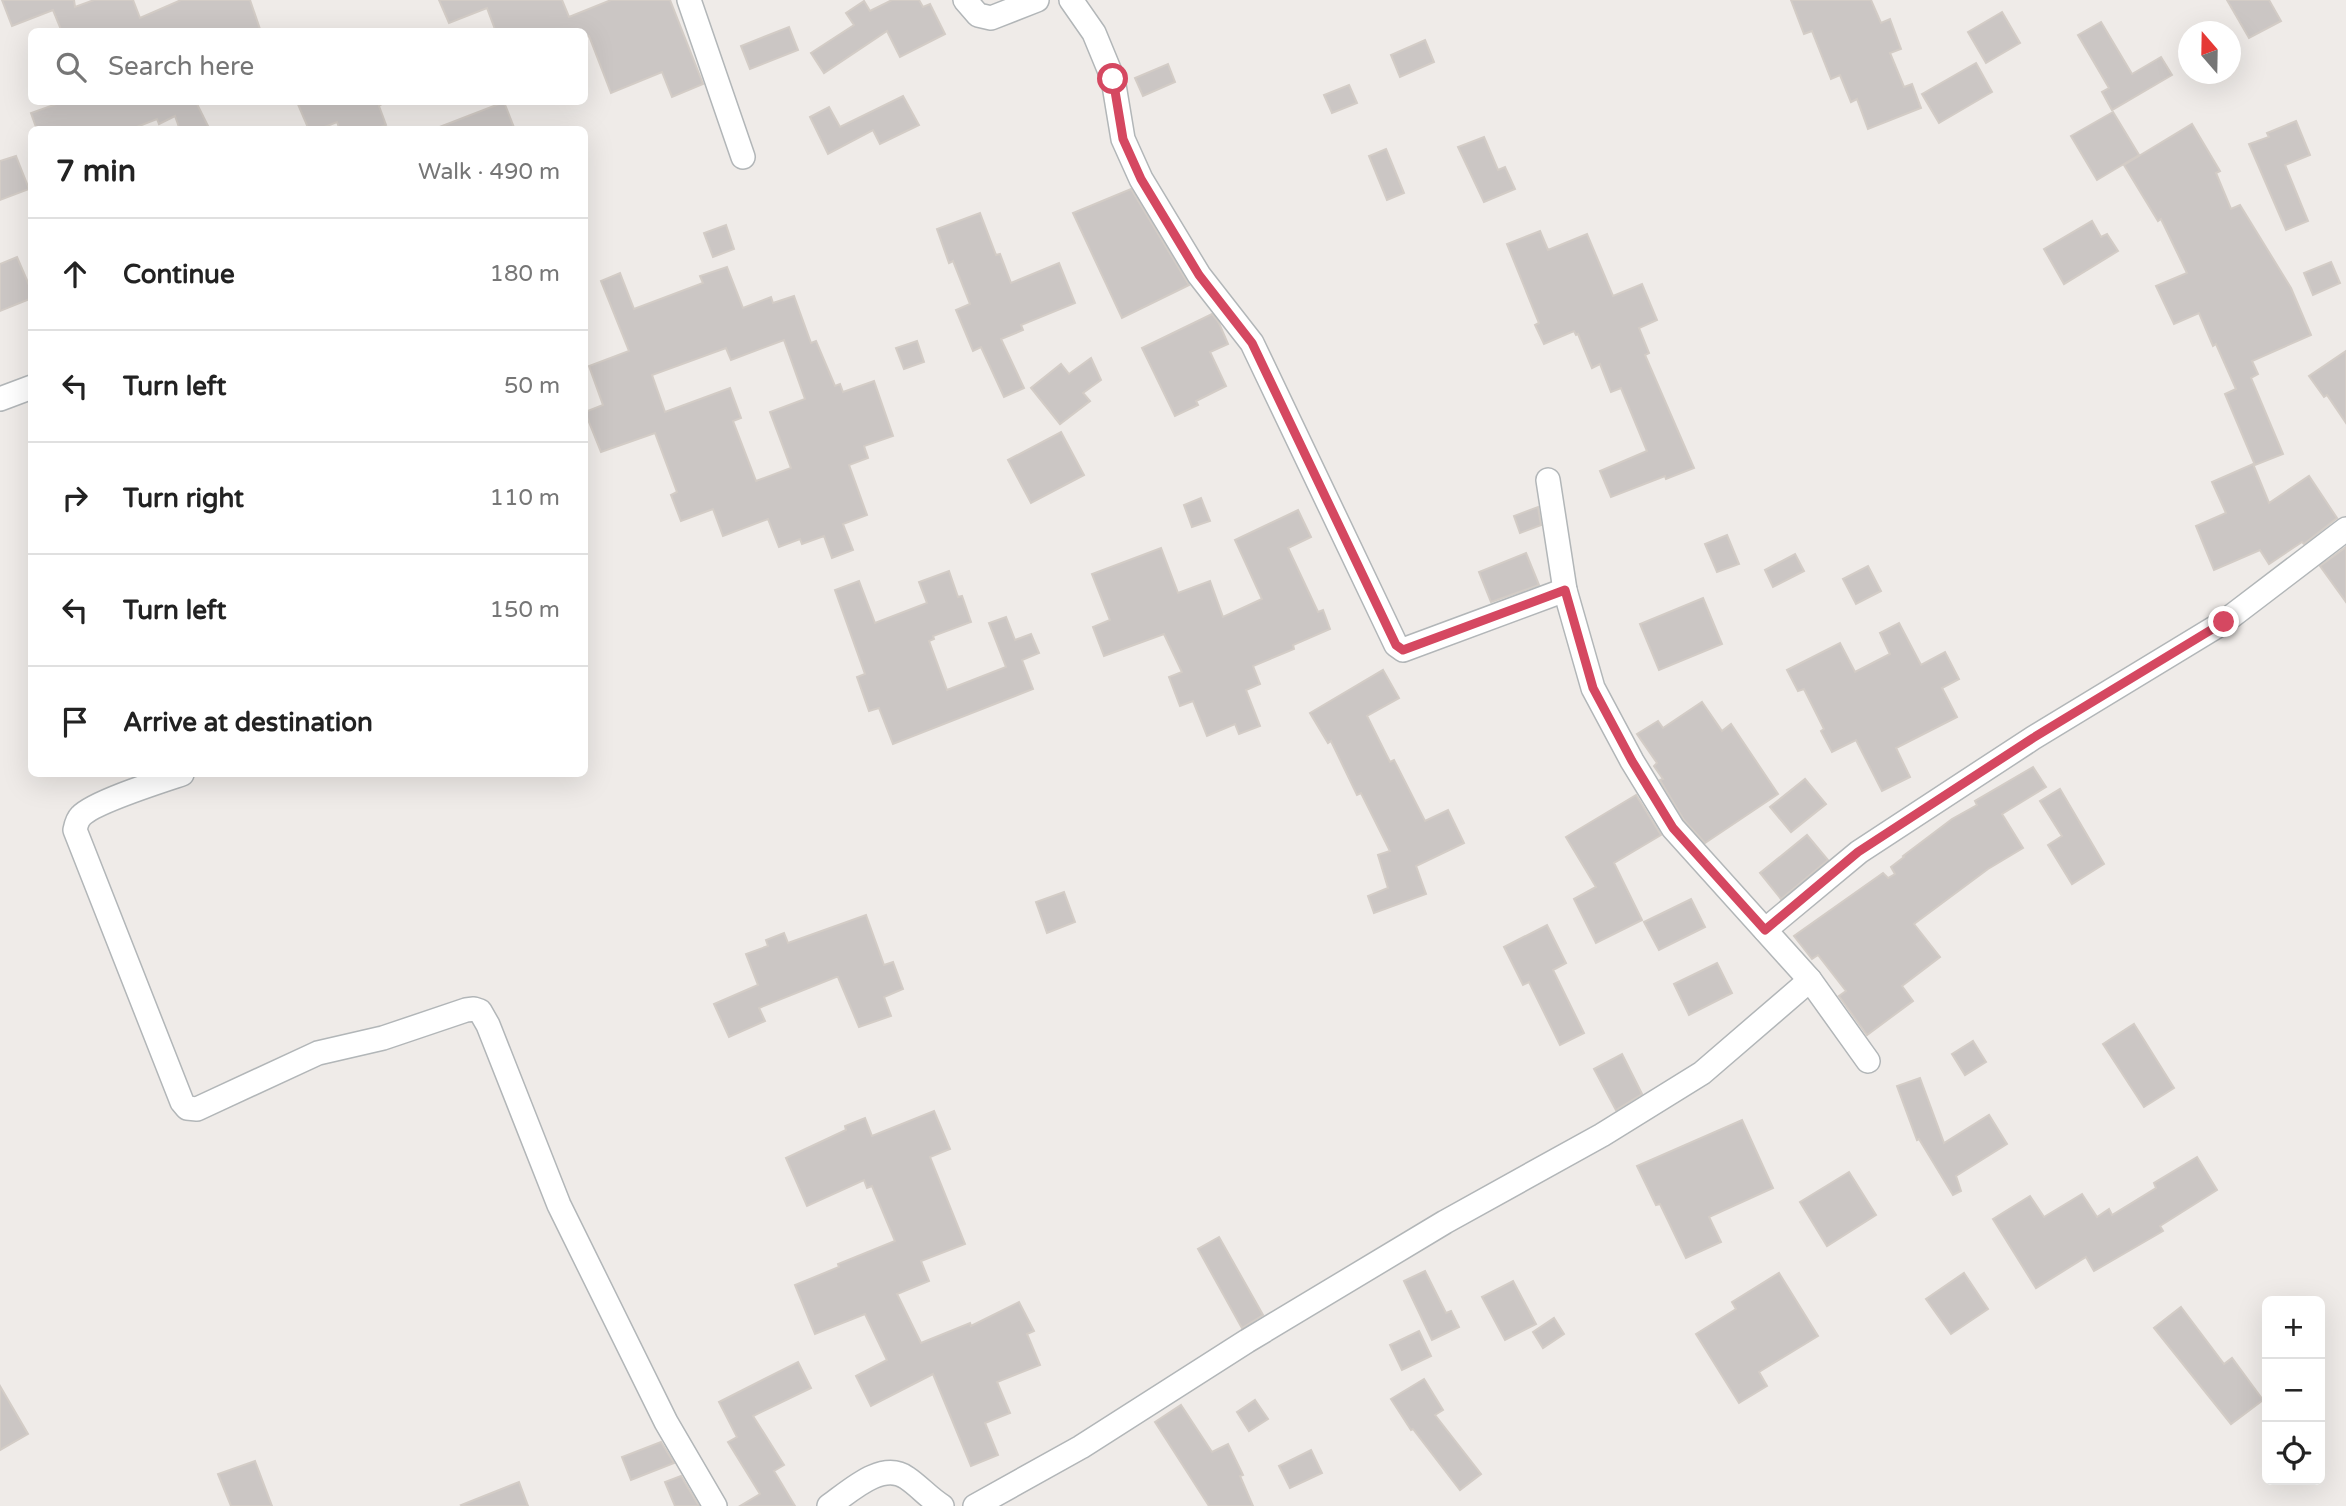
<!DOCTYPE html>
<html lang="en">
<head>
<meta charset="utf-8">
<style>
	:root { --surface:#fff; --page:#f2f2f2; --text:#222; --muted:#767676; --line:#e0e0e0 }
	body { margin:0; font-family:"Varela Round",sans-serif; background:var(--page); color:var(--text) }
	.controls { position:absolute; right:21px; bottom:21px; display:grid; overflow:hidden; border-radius:10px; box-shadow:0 7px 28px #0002 }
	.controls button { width:63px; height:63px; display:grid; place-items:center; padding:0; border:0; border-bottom:2px solid var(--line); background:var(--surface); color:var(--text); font:35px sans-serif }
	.compass { position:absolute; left:2178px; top:21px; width:63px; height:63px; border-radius:50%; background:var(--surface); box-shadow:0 7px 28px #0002; rotate:340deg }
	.stop { position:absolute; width:21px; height:21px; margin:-16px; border:5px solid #d54861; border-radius:50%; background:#fff }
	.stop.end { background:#d54861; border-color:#fff; box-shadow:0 2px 7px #0008 }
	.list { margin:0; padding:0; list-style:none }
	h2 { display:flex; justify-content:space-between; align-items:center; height:91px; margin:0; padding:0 28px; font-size:30px }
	h2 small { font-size:23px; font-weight:400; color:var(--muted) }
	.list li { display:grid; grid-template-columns:46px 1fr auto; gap:21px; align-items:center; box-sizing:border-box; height:112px; padding:0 28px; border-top:2px solid var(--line) }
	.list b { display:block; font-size:26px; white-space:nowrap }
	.list em { font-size:23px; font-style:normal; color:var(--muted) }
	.icon { flex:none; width:38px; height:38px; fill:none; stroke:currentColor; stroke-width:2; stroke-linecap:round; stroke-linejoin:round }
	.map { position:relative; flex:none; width:2346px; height:1506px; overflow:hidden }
	.search { position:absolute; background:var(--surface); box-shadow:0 7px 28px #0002; left:28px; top:28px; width:560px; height:77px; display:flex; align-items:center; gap:18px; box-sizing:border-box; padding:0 24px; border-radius:10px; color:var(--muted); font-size:26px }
	.panel { position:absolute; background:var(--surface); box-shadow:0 7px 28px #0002; left:28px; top:126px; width:560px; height:651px; border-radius:10px }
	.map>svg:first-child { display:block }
	.building { fill:#cbc6c4; stroke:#d3ccc6; stroke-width:2; fill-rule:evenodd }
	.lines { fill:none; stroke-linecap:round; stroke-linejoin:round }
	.minor-casing { stroke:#b2b6b8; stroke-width:26 }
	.minor { stroke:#fff; stroke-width:23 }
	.route { stroke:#d54861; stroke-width:9 }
</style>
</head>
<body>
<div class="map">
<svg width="2346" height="1506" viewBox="0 0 2346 1506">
	<rect width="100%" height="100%" fill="#efebe8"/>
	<g class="building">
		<polygon points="2,0 74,0 75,7 94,0 133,0 140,18 181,0 250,0 261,32 62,32 53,10 12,26"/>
		<polygon points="439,0 562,0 569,17 611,0 670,0 703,84 672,97 662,72 611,93 589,36 584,38 584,32 496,32 487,8 449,23"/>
		<polygon points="892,0 919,0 923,7 930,4 945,34 900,57 887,31 824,73 811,53 854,25 846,13 864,1 870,11"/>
		<polygon points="1791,0 1871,0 1881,23 1890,19 1901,49 1890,53 1904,87 1912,84 1921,108 1868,129 1857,99 1851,102 1840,75 1831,79 1812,31 1804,34"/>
		<polygon points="2227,0 2269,0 2281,21 2249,38"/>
		<polygon points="2002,12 2020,43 1986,63 1968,32"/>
		<polygon points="2101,22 2132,74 2161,57 2172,75 2112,110 2102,92 2109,88 2078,35"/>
		<polygon points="789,27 798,50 750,69 741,46"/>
		<polygon points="1425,40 1434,62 1400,77 1391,55"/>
		<polygon points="1976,63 1992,92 1939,123 1922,94"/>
		<polygon points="1168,64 1175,82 1143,96 1135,78"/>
		<polygon points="1349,85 1357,103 1332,113 1324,95"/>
		<polygon points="903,96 919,125 880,144 873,130 828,154 810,117 829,107 840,127"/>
		<polygon points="62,102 202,102 197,104 210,130 180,130 175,116 159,124 157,119 129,130 37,130 31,113"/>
		<polygon points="297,102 385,102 379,106 386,125 373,130 340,130 337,122 317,130 309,130"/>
		<polygon points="504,102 515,130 437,130 437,128"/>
		<polygon points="2113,112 2139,155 2097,180 2071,136"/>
		<polygon points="2296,121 2310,155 2285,165 2308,221 2286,230 2249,144 2269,137 2267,133"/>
		<polygon points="2192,124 2220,171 2216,173 2231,209 2240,205 2291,288 2311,335 2252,361 2258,374 2251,378 2283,454 2255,465 2225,394 2236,389 2216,344 2213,346 2199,313 2174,324 2156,286 2187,273 2161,219 2158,221 2124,165"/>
		<polygon points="1484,137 1498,170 1505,167 1515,189 1484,202 1458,147"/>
		<polygon points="1386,149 1404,193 1387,200 1369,156"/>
		<polygon points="16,156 29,189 0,200 0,161"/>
		<polygon points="1131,189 1189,285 1122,318 1073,213"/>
		<polygon points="980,213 996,255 1000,254 1011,283 1059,263 1075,303 1021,325 1023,330 1001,339 1024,388 1004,397 981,347 973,351 956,310 970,304 953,261 949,263 937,229"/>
		<polygon points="2092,221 2101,237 2107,234 2118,251 2064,284 2044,249"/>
		<polygon points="726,225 734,249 713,257 704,233"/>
		<polygon points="1540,231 1548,250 1587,234 1613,296 1642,284 1657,320 1639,328 1649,353 1645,355 1694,468 1666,479 1665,476 1611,497 1600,471 1647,451 1621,388 1611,392 1600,364 1592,368 1578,334 1576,335 1574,331 1544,344 1535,325 1539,323 1507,244"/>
		<polygon points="17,257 32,292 32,298 0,311 0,264"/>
		<polygon points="2331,262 2340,283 2313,295 2304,273"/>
		<path d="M727,267L743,308L771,297L773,303L794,296L811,343L816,341L835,386L840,384L843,392L874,381L893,436L864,446L868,458L849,465L867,515L843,524L853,550L832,558L824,536L802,544L800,539L779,547L768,519L723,536L713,509L681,521L671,495L677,492L655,433L601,452L585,412L603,405L589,366L629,351L601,281L620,273L634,309L703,283L700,276ZM784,340L805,399L770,412L791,468L756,481L733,421L741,418L730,388L665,412L652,375L726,348L731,360Z"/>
		<polygon points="1212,314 1219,323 1228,344 1210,352 1226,386 1196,401 1198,405 1175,416 1142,348"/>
		<polygon points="917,341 924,362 904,369 896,348"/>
		<polygon points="2346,351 2346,423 2327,395 2324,397 2309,376"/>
		<polygon points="1091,358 1101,380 1083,393 1090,401 1060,424 1031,388 1061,364 1069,374"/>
		<polygon points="1061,432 1084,475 1031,503 1008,460"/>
		<polygon points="2253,464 2269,503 2309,476 2337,518 2304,544 2302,542 2269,564 2260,550 2214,570 2196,526 2226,513 2212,482"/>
		<polygon points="1201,498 1210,521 1192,527 1184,505"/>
		<polygon points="1538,507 1541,525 1520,533 1514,516"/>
		<polygon points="1298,510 1311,537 1288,548 1318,612 1323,610 1330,629 1293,645 1294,649 1253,666 1260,684 1246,690 1260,726 1239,734 1235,724 1207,736 1193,701 1180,706 1169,677 1182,672 1164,634 1104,656 1093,627 1110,620 1092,574 1161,548 1178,593 1210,581 1223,617 1262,599 1235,540"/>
		<polygon points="1727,535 1739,564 1717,572 1705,544"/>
		<polygon points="2346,547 2346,602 2320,566"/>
		<polygon points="1526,553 1539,585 1491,602 1479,572"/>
		<polygon points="1795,554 1804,571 1773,587 1765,570"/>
		<polygon points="1868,566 1881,591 1856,604 1843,579"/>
		<polygon points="949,571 958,597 962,596 971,622 933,636 934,639 929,641 947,690 1006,667 989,623 1006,617 1015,640 1031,634 1039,653 1022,660 1033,689 893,744 879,708 869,711 857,677 865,674 835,590 859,581 875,623 927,603 919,582"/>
		<polygon points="1703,598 1722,644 1659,670 1640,624"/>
		<polygon points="1899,623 1921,665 1945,652 1959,679 1942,688 1957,717 1896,748 1910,777 1882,791 1856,740 1832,752 1821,731 1824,729 1804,689 1798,691 1787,670 1840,643 1855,672 1890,654 1880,633"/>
		<polygon points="1383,670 1399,698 1367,716 1390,762 1394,760 1425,821 1448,810 1464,843 1416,866 1426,894 1374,913 1368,896 1388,888 1378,855 1390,851 1361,793 1357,795 1331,741 1328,743 1310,713"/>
		<polygon points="1702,702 1722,731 1731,724 1778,794 1705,843 1684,820 1660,780 1663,779 1654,766 1657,763 1637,734 1658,721 1663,728"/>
		<polygon points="2033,767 2046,787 2002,814 2023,848 1988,869 1914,924 1940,957 1902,986 1913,1001 1867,1035 1839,996 1846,991 1818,955 1812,959 1794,936 1883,873 1888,878 1895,874 1891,867 1904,857 1903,856 1952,819 1977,805 1975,801"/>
		<polygon points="1805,779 1826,804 1791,832 1770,807"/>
		<polygon points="2060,789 2104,864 2072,884 2048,845 2062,836 2040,801"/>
		<polygon points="1636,795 1661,835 1614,863 1642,920 1596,943 1574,899 1596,887 1566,837"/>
		<polygon points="1807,835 1828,860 1781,899 1760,873"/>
		<polygon points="1064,892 1075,922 1047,933 1036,902"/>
		<polygon points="1691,899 1705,927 1659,950 1644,922"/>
		<polygon points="866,915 884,965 893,962 903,989 884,997 891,1016 859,1027 838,977 836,977 759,1008 765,1021 729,1037 714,1004 758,985 746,954 768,946 766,940 784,933 788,943"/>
		<polygon points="1547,925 1566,963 1553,970 1584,1033 1560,1045 1529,982 1523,985 1504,947"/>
		<polygon points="1717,963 1732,993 1689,1015 1674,984"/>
		<polygon points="2134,1024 2174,1088 2144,1107 2103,1044"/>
		<polygon points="1973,1041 1986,1062 1965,1075 1952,1054"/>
		<polygon points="1622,1054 1642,1094 1616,1110 1594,1069"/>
		<polygon points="1920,1078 1944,1143 1989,1115 2007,1144 1956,1176 1961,1191 1953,1195 1919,1139 1917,1140 1897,1086"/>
		<polygon points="934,1111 950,1149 930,1157 965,1244 921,1261 929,1281 897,1294 921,1343 970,1323 971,1326 1019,1302 1034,1331 1027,1334 1040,1365 997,1382 1010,1413 985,1423 998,1455 971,1466 933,1374 871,1406 856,1376 887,1360 865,1314 815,1334 795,1285 839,1267 838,1264 895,1241 872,1186 867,1188 864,1180 807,1206 786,1158 846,1130 845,1126 865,1118 872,1136"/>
		<polygon points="1742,1120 1773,1188 1709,1217 1721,1242 1686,1258 1660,1204 1656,1205 1637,1166"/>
		<polygon points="2197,1157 2217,1190 2160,1226 2163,1231 2094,1271 2086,1257 2036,1288 1993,1219 2030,1196 2044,1217 2082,1194 2097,1217 2109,1209 2112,1215 2156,1188 2154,1183"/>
		<polygon points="1849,1172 1876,1215 1827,1246 1800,1202"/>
		<polygon points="1219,1237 1263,1315 1242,1328 1198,1249"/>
		<polygon points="1425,1271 1446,1313 1451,1311 1459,1327 1432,1340 1404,1281"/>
		<polygon points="1779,1273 1818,1336 1759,1372 1767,1386 1739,1403 1696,1334 1736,1309 1732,1302"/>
		<polygon points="1964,1273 1988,1309 1951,1334 1926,1299"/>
		<polygon points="1513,1281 1536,1324 1505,1340 1482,1297"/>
		<polygon points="2181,1307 2224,1364 2232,1358 2263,1400 2231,1424 2154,1328"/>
		<polygon points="1554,1318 1564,1334 1543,1348 1533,1332"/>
		<polygon points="1419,1331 1431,1356 1402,1370 1390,1345"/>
		<polygon points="798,1362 811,1388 753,1416 784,1465 774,1471 795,1506 740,1506 760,1494 728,1442 737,1437 719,1402"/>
		<polygon points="1424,1379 1443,1410 1435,1415 1481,1474 1460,1490 1413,1429 1411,1430 1391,1399"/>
		<polygon points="0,1386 28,1434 0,1450"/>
		<polygon points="1255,1400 1268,1419 1249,1431 1237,1412"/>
		<polygon points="1181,1405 1212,1452 1228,1444 1243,1475 1240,1476 1253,1506 1209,1506 1155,1422"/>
		<polygon points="661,1442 674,1463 631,1480 622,1457"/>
		<polygon points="1311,1450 1322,1473 1290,1488 1279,1466"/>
		<polygon points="255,1461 272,1506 231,1506 218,1474"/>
		<polygon points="681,1476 699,1506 675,1506 665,1482"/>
		<polygon points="519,1482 528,1506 462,1506 461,1505"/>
	</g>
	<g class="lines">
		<defs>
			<g id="minor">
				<polyline points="689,0 743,157"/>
				<polyline points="965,0 978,15 991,18 1037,0"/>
				<polyline points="1071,0 1094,33 1113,79 1123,139 1141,179 1199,275 1252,343 1396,645 1403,650 1565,590"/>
				<polyline points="0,399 32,387"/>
				<polyline points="1548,480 1565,590 1593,688 1632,761 1673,828 1810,980 1868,1061"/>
				<path d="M182,774C161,781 94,802 81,816C77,820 76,825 75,830L182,1102L187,1108L197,1109L318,1053L383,1038L466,1010L474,1009L480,1011L488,1025L559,1205L666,1422L715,1506"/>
				<polyline points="1765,930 1859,852 2033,738 2224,622 2346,529"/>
				<path d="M829,1506C849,1492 882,1460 907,1478C919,1486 929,1498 942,1506"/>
				<polyline points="975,1506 1081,1447 1247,1341 1445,1222 1602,1135 1702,1073 1810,980"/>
			</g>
		</defs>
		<use href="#minor" class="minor-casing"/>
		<use href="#minor" class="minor"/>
	</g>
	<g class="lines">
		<polyline class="route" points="1113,79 1123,139 1141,179 1199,275 1252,343 1396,645 1403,650 1565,590 1593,688 1632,761 1673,828 1765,930 1858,852 2033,738 2224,622"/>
	</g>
</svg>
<div class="controls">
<button>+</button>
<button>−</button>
<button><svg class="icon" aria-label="locate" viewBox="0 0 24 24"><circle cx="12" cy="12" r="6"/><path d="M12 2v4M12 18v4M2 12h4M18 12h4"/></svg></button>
</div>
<svg class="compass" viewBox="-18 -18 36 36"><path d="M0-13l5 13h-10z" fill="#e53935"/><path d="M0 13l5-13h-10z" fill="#767676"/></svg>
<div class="stop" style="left:1113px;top:79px"></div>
<div class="stop end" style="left:2224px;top:622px"></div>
<div class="search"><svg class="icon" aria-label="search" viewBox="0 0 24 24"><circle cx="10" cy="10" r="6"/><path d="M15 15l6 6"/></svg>Search here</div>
<section class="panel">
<h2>7 min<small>Walk · 490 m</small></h2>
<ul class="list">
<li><svg class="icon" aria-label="ahead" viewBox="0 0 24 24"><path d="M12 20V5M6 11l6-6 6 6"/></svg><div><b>Continue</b></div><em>180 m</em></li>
<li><svg class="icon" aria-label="left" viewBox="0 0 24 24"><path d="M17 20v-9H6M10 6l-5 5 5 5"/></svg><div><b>Turn left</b></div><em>50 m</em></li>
<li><svg class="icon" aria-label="right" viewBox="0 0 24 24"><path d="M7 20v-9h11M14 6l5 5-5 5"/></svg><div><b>Turn right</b></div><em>110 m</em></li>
<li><svg class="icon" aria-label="left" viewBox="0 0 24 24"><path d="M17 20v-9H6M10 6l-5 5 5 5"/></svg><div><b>Turn left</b></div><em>150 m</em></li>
<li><svg class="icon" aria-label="arrive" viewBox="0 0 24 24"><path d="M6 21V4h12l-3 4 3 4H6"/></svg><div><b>Arrive at destination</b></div></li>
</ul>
</section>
</div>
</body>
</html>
